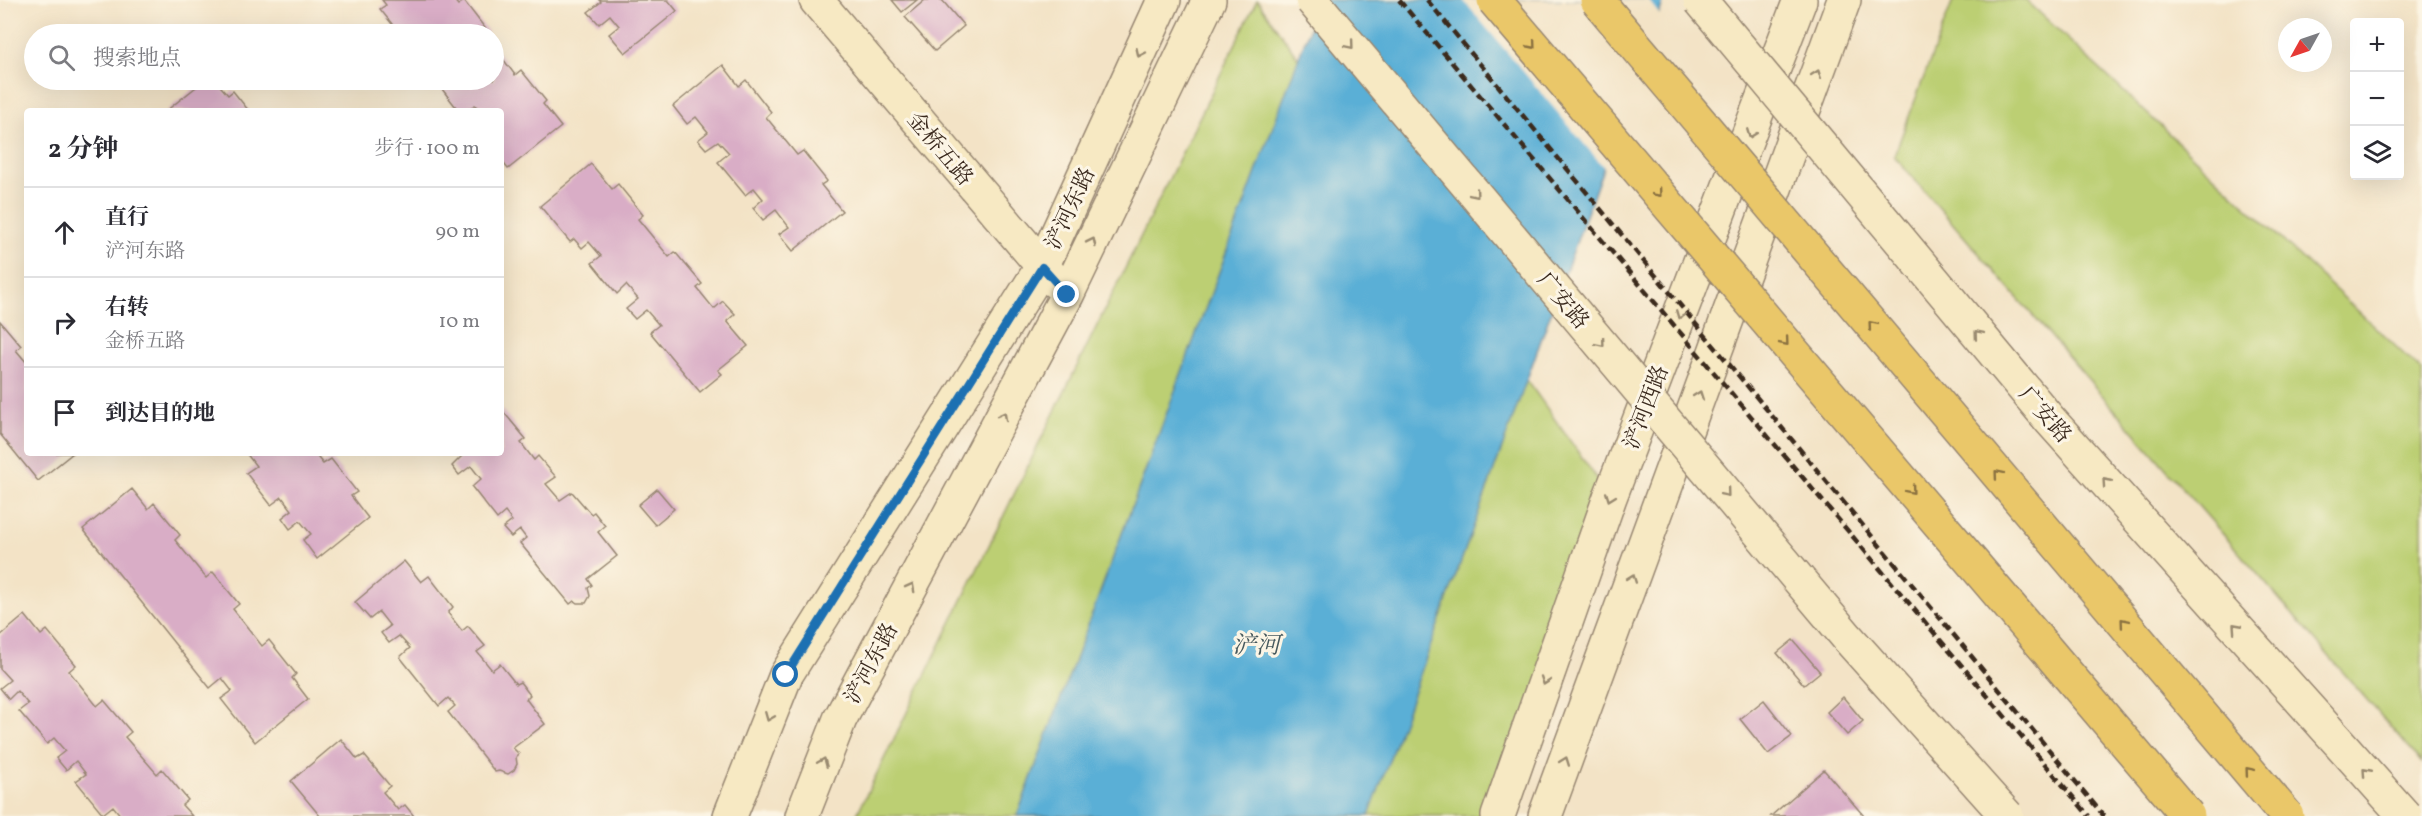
<!DOCTYPE html>
<html lang="zh">
<head>
<meta charset="utf-8">
<style>
	:root { --surface:#fff; --page:#f2f2f3; --text:#2b2b33; --muted:#7c7c81; --line:#e1e1e2 }
	body { margin:0; font-family:Vollkorn,"Noto Serif SC",serif; background:var(--page); color:var(--text) }
	.controls { position:absolute; right:18px; top:18px; display:grid; overflow:hidden; border-radius:6px; box-shadow:0 6px 24px #0002 }
	.controls button { width:54px; height:54px; display:grid; place-items:center; padding:0; border:0; border-bottom:2px solid var(--line); background:var(--surface); color:var(--text); font:30px sans-serif }
	.compass { position:absolute; left:2278px; top:18px; width:54px; height:54px; border-radius:50%; background:var(--surface); box-shadow:0 6px 24px #0002; rotate:230deg }
	.stop { position:absolute; width:18px; height:18px; margin:-14px; border:4px solid #1f6fb2; border-radius:50%; background:#fff }
	.stop.end { background:#1f6fb2; border-color:#fff; box-shadow:0 2px 6px #0008 }
	.list { margin:0; padding:0; list-style:none }
	h2 { display:flex; justify-content:space-between; align-items:center; height:78px; margin:0; padding:0 24px; font-size:26px }
	h2 small { font-size:20px; font-weight:400; color:var(--muted) }
	.list li { display:grid; grid-template-columns:39px 1fr auto; gap:18px; align-items:center; box-sizing:border-box; height:90px; padding:0 24px; border-top:2px solid var(--line) }
	.list b { display:block; font-size:22px; white-space:nowrap }
	.list p { margin:0; font-size:20px; white-space:nowrap; color:var(--muted) }
	.list em { font-size:20px; font-style:normal; color:var(--muted) }
	.icon { flex:none; width:33px; height:33px; fill:none; stroke:currentColor; stroke-width:2; stroke-linecap:round; stroke-linejoin:round }
	.map { position:relative; flex:none; width:2422px; height:816px; overflow:hidden }
	.search { position:absolute; background:var(--surface); box-shadow:0 6px 24px #0002; left:24px; top:24px; width:480px; height:66px; display:flex; align-items:center; gap:15px; box-sizing:border-box; padding:0 21px; border-radius:33px; color:var(--muted); font-size:22px }
	.panel { position:absolute; background:var(--surface); box-shadow:0 6px 24px #0002; left:24px; top:108px; width:480px; height:348px; border-radius:6px }
	.map>svg:first-child { display:block }
	.green { fill:#bccf73; stroke:#7c7c48; stroke-width:1.5 }
	.water { fill:#5aafd6; stroke:#4a6c7a; stroke-width:1.5 }
	.pier { fill:#f3e3c6 }
	.building { fill:#d9adc6 }
	.lines { fill:none; stroke-linecap:round; stroke-linejoin:round }
	.secondary-casing { stroke:#978672; stroke-width:36 }
	.secondary { stroke:#f7e9c3; stroke-width:33 }
	.rail { stroke:#3b2a1e; stroke-width:4.5; stroke-dasharray:9 4.5; stroke-linecap:butt }
	.secondary-bridge-casing { stroke:#978672; stroke-width:36; stroke-linecap:butt }
	.highway-bridge-casing { stroke:#978672; stroke-width:36; stroke-linecap:butt }
	.secondary-bridge { stroke:#f7e9c3; stroke-width:33 }
	.highway-bridge { stroke:#eac769; stroke-width:33 }
	.oneway { stroke:#998a70 }
	.oneway2 { stroke:#8a7140 }
	.route { stroke:#1f6fb2; stroke-width:8 }
	.labels { text-anchor:middle; stroke-width:6; stroke-linejoin:round; paint-order:stroke }
	.street-label { font-size:22px; fill:#3b2a1e; stroke:#fcf5e5 }
	.water-label { font-size:24px; font-style:italic; fill:#46595e; stroke:#fcf5e5 }
</style>
</head>
<body>
<div class="map">
<svg width="2422" height="816" viewBox="0 0 2422 816">
	<rect width="100%" height="100%" fill="#fcf5e5"/>
	<filter id="ink" filterUnits="userSpaceOnUse"><feTurbulence type="fractalNoise" baseFrequency=".0167" numOctaves="2"/><feDisplacementMap in="SourceGraphic" scale="12" xChannelSelector="R" yChannelSelector="G"/><feConvolveMatrix kernelMatrix="1 2 1 2 8 2 1 2 1" color-interpolation-filters="sRGB"/></filter>
	<filter id="wash" filterUnits="userSpaceOnUse"><feTurbulence type="fractalNoise" baseFrequency=".008" numOctaves="4" result="noise"/><feDisplacementMap in="SourceGraphic" scale="24" xChannelSelector="R" yChannelSelector="G"/><feGaussianBlur stdDeviation="1.35" result="paint"/><feColorMatrix in="noise" values="0 0 0 0 0 0 0 0 0 0 0 0 0 0 0 0 0 1.4 0 .05"/><feComposite in="paint" operator="in"/></filter>
	<g filter="url(#wash)">
		<rect width="100%" height="100%" fill="#f3e3c6"/>
		<g class="green">
			<polygon points="1257,0 1610,497 1499,816 856,816"/>
			<polygon points="1953,0 2026,0 2422,371 2422,763 1894,156"/>
		</g>
		<polygon class="water" points="1320,0 1664,0 1369,816 1017,816"/>
		<polygon class="pier" points="1463,0 1648,0 1661,16 1606,170"/>
		<g id="blocks">
			<g class="building">
				<polygon points="382,0 454,0 458,5 464,1 488,32 486,34 400,34 380,9 386,5"/>
				<polygon points="599,0 668,0 677,11 625,53 609,34 619,26 610,15 599,24 588,12 601,2"/>
				<polygon points="892,0 917,0 902,12"/>
				<polygon points="925,0 942,0 964,26 935,51 905,17"/>
				<polygon points="494,47 515,75 521,70 546,101 543,104 561,127 508,169 501,160 501,111 480,111 475,105 466,111 459,111 435,80 494,80"/>
				<polygon points="723,65 739,86 746,80 771,112 766,117 797,155 803,151 827,181 821,185 842,211 793,251 779,234 789,227 776,210 763,220 753,208 763,199 754,188 745,195 718,162 729,153 718,141 706,149 698,140 708,132 696,117 687,124 673,106"/>
				<polygon points="205,80 215,80 228,95 233,91 249,111 166,111"/>
				<polygon points="591,164 612,189 618,184 643,215 638,219 669,257 675,252 702,284 697,288 714,309 723,301 735,314 727,321 748,346 718,370 722,374 700,392 650,332 659,325 646,310 635,319 626,309 638,299 626,285 617,294 592,263 601,256 589,242 582,248 574,239 570,242 540,206"/>
				<polygon points="0,321 21,346 16,350 27,363 27,453 73,453 38,481 0,434"/>
				<polygon points="501,409 526,439 521,443 534,460 538,456 556,477 546,484 560,500 572,492 591,514 594,512 605,526 598,532 617,556 588,579 592,585 588,588 590,596 586,603 577,603 574,601 570,604 520,543 526,538 520,530 511,537 503,528 512,521 505,512 497,519 472,487 481,479 471,466 459,475 452,466 462,456 460,453 501,453"/>
				<polygon points="246,453 314,453 323,464 331,459 357,492 351,496 368,518 317,559 303,540 311,534 300,521 290,529 282,518 292,510 282,497 271,505 246,473 256,466"/>
				<polygon points="132,489 148,509 154,503 180,535 175,540 206,578 213,572 239,604 233,609 262,646 269,640 296,674 292,678 308,699 255,742 221,699 232,691 222,678 210,688 83,529"/>
				<polygon points="657,489 674,509 655,525 638,505"/>
				<polygon points="404,561 421,582 429,576 453,607 448,613 462,631 468,626 485,646 477,652 492,670 500,664 516,684 520,682 530,695 526,699 545,724 513,748 519,754 516,757 517,764 514,770 508,774 499,771 495,772 448,712 455,706 448,698 439,706 400,657 410,648 399,636 389,643 381,633 390,626 379,612 370,619 355,602"/>
				<polygon points="25,615 41,635 47,630 76,665 69,671 97,706 104,700 131,732 125,737 157,774 162,769 188,800 182,805 192,816 121,816 113,806 103,814 76,781 86,774 76,761 66,770 56,758 65,751 54,738 47,744 19,711 28,704 17,691 9,699 0,688 10,680 0,669 0,636"/>
				<polygon points="1793,640 1820,672 1804,685 1777,653"/>
				<polygon points="1843,697 1863,721 1847,735 1827,712"/>
				<polygon points="1764,700 1792,736 1768,754 1740,719"/>
				<polygon points="341,739 357,759 364,755 390,786 383,792 398,810 405,805 414,816 320,816 291,781"/>
				<polygon points="1824,770 1864,816 1771,816"/>
			</g>
		</g>
	</g>
	<g filter="url(#ink)">
		<use href="#blocks" fill-opacity="0" stroke="#978672" stroke-width="1.5"/>
		<g class="lines">
			<defs>
				<g id="secondary">
					<polyline points="816,0 1056,282"/>
					<polyline points="730,816 786,675 1042,267 1164,0"/>
					<polyline points="802,816 840,719 1067,295 1209,0"/>
					<polyline points="1498,816 1610,497 1800,0"/>
					<polyline points="1545,816 1844,0"/>
				</g>
			</defs>
			<use href="#secondary" class="secondary-casing"/>
			<use href="#secondary" class="secondary"/>
			<g class="rail">
				<polyline points="1399,0 2089,816"/>
				<polyline points="1427,0 2104,816"/>
			</g>
			<defs>
				<g id="secondary-bridge">
					<polyline points="1312,0 1847,637 2007,816"/>
					<polyline points="1700,0 2050,420 2405,816"/>
				</g>
				<g id="highway-bridge">
					<polyline points="1494,0 2188,816"/>
					<polyline points="1597,0 2287,816"/>
				</g>
			</defs>
			<use href="#secondary-bridge" class="secondary-bridge-casing"/>
			<use href="#highway-bridge" class="highway-bridge-casing"/>
			<use href="#secondary-bridge" class="secondary-bridge"/>
			<use href="#highway-bridge" class="highway-bridge"/>
		</g>
		<defs><path id="oneway-chevron" d="M-2-3.5L2.5 0L-2 3.5" fill="none" stroke-width="1.6" stroke-linecap="round" stroke-linejoin="round" transform="scale(1.5)"/></defs>
		<g class="oneway">
			<use href="#oneway-chevron" transform="translate(1350 45) rotate(50)"/>
			<use href="#oneway-chevron" transform="translate(1140 53) rotate(115)"/>
			<use href="#oneway-chevron" transform="translate(1817 74) rotate(-70)"/>
			<use href="#oneway-chevron" transform="translate(1751 134) rotate(111)"/>
			<use href="#oneway-chevron" transform="translate(1475 194) rotate(50)"/>
			<use href="#oneway-chevron" transform="translate(1092 242) rotate(-64)"/>
			<use href="#oneway-chevron" transform="translate(1680 315) rotate(111)"/>
			<use href="#oneway-chevron" transform="translate(1978 334) rotate(-130)"/>
			<use href="#oneway-chevron" transform="translate(1601 343) rotate(50)"/>
			<use href="#oneway-chevron" transform="translate(1699 395) rotate(-70)"/>
			<use href="#oneway-chevron" transform="translate(1003 416) rotate(-62)"/>
			<use href="#oneway-chevron" transform="translate(2106 482) rotate(-132)"/>
			<use href="#oneway-chevron" transform="translate(1726 493) rotate(50)"/>
			<use href="#oneway-chevron" transform="translate(1610 497) rotate(110)"/>
			<use href="#oneway-chevron" transform="translate(1632 578) rotate(-70)"/>
			<use href="#oneway-chevron" transform="translate(911 587) rotate(-62)"/>
			<use href="#oneway-chevron" transform="translate(2236 627) rotate(-132)"/>
			<use href="#oneway-chevron" transform="translate(1545 681) rotate(109)"/>
			<use href="#oneway-chevron" transform="translate(769 717) rotate(112)"/>
			<use href="#oneway-chevron" transform="translate(1565 761) rotate(-70)"/>
			<use href="#oneway-chevron" transform="translate(823 762) rotate(-68)"/>
			<use href="#oneway-chevron" transform="translate(2366 772) rotate(-132)"/>
		</g>
		<g class="oneway2">
			<use href="#oneway-chevron" transform="translate(1532 45) rotate(50)"/>
			<use href="#oneway-chevron" transform="translate(1658 193) rotate(50)"/>
			<use href="#oneway-chevron" transform="translate(1872 325) rotate(-130)"/>
			<use href="#oneway-chevron" transform="translate(1785 342) rotate(50)"/>
			<use href="#oneway-chevron" transform="translate(1998 474) rotate(-130)"/>
			<use href="#oneway-chevron" transform="translate(1911 490) rotate(50)"/>
			<use href="#oneway-chevron" transform="translate(2124 622) rotate(-130)"/>
			<use href="#oneway-chevron" transform="translate(2249 771) rotate(-130)"/>
		</g>
	</g>
	<g class="lines" filter="url(#ink)">
		<polyline class="route" points="786,675 1042,267 1067,295"/>
	</g>
	<g class="labels">
		<g class="street-label">
			<text transform="translate(941 148) rotate(50)" y="8">金桥五路</text>
			<text transform="translate(1069 208) rotate(-65)" y="8">浐河东路</text>
			<text transform="translate(1564 300) rotate(50)" y="8">广安路</text>
			<text transform="translate(1645 407) rotate(-69)" y="8">浐河西路</text>
			<text transform="translate(2046 414) rotate(49)" y="8">广安路</text>
			<text transform="translate(870 663) rotate(-62)" y="8">浐河东路</text>
		</g>
		<g class="water-label">
			<text x="1256" y="653">浐河</text>
		</g>
	</g>
</svg>
<div class="controls">
<button>+</button>
<button>−</button>
<button><svg class="icon" aria-label="layers" viewBox="0 0 24 24"><path d="M12 4l9 5-9 5-9-5zM3 14l9 5 9-5"/></svg></button>
</div>
<svg class="compass" viewBox="-18 -18 36 36"><path d="M0-13l5 13h-10z" fill="#e53935"/><path d="M0 13l5-13h-10z" fill="#7c7c81"/></svg>
<div class="stop" style="left:786px;top:675px"></div>
<div class="stop end" style="left:1067px;top:295px"></div>
<div class="search"><svg class="icon" aria-label="search" viewBox="0 0 24 24"><circle cx="10" cy="10" r="6"/><path d="M15 15l6 6"/></svg>搜索地点</div>
<section class="panel">
<h2>2 分钟<small>步行 · 100 m</small></h2>
<ul class="list">
<li><svg class="icon" aria-label="ahead" viewBox="0 0 24 24"><path d="M12 20V5M6 11l6-6 6 6"/></svg><div><b>直行</b><p>浐河东路</p></div><em>90 m</em></li>
<li><svg class="icon" aria-label="right" viewBox="0 0 24 24"><path d="M7 20v-9h11M14 6l5 5-5 5"/></svg><div><b>右转</b><p>金桥五路</p></div><em>10 m</em></li>
<li><svg class="icon" aria-label="arrive" viewBox="0 0 24 24"><path d="M6 21V4h12l-3 4 3 4H6"/></svg><div><b>到达目的地</b></div></li>
</ul>
</section>
</div>
</body>
</html>
